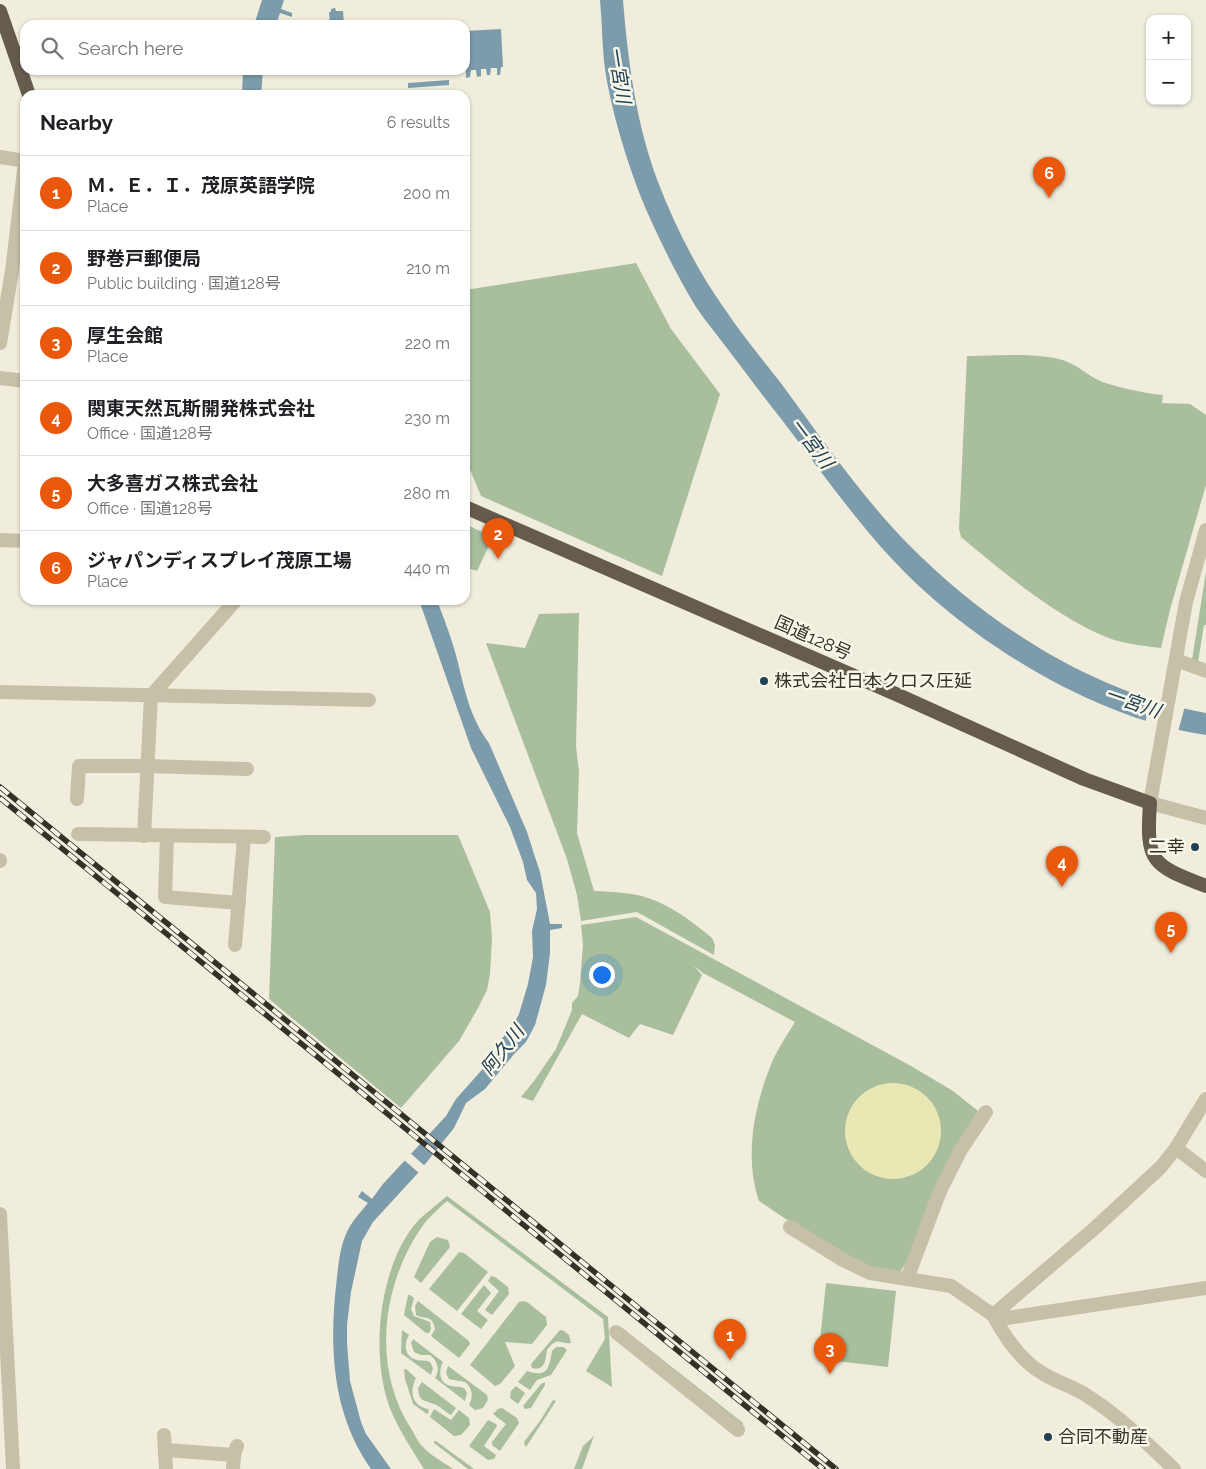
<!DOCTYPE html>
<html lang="en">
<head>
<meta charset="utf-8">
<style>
	:root { --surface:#fff; --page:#f2f2f2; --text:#202124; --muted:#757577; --line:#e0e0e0; --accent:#ea580c }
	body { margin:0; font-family:Raleway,"Noto Sans JP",sans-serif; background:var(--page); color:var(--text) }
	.controls { position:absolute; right:15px; top:15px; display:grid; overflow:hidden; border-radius:10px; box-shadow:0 1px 4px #0004 }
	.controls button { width:45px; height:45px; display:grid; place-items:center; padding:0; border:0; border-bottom:1px solid var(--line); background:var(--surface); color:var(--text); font:25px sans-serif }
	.you { position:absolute; left:601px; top:974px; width:18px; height:18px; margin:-12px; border:4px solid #fff; border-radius:50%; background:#1a73e8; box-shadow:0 0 0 8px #1a73e833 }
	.badge { display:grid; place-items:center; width:32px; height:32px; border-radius:50%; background:var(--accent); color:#fff; font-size:16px; font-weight:700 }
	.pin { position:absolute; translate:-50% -41px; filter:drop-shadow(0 1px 2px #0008) }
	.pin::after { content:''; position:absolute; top:26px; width:18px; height:15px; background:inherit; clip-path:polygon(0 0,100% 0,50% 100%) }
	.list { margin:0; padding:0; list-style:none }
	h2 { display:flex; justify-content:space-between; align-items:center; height:65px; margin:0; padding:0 20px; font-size:21px }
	h2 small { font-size:16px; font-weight:400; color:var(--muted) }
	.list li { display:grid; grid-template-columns:32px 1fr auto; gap:15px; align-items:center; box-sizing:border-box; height:75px; padding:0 20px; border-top:1px solid var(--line) }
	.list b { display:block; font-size:19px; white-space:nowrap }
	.list p { margin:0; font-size:16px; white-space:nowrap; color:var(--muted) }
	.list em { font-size:16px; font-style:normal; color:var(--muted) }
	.icon { flex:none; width:28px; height:28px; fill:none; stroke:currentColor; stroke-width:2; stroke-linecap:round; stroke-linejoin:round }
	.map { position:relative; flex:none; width:1206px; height:1469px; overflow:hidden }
	.search { position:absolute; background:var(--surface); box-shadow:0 1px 4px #0004; left:20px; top:20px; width:450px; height:55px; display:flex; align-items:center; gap:12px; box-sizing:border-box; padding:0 18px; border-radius:15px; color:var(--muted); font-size:19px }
	.panel { position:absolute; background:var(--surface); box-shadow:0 1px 4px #0004; left:20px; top:90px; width:450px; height:515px; border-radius:15px }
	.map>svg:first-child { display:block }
	.green { fill:#a8be9d }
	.sand { fill:#e9e8b4 }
	.water { fill:#7c9bab }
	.pier { fill:#f0eddc }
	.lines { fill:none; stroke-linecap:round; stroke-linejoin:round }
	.minor { stroke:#c7c0a8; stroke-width:14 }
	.tertiary { stroke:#c7c0a8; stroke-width:14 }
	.trunk { stroke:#665c4d; stroke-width:14 }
	.rail-casing { stroke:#353028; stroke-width:5.5 }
	.rail { stroke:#f8f6e8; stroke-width:4; stroke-dasharray:11; stroke-linecap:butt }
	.poi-dot { fill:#204053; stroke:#f8f6e8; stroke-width:2 }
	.labels { text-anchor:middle; stroke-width:5; stroke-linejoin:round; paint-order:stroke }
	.street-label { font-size:18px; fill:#353028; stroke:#f8f6e8 }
	.poi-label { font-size:18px; fill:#353028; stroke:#f8f6e8; text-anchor:start }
	.water-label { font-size:19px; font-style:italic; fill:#204053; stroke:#f8f6e8 }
</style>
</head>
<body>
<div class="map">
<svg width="1206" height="1469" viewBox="0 0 1206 1469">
	<rect width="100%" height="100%" fill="#f0eddc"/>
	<g class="green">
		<polygon points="636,263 671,329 720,394 662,576 481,496 469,467 465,460 465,290"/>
		<path d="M967,356C995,356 1046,351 1070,363C1079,367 1087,374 1096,379C1109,386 1147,394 1163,395L1162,403L1190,404L1206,415V485L1171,606L1161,648C1144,646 1127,644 1111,639C1059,619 1004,573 961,537L959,529Z"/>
		<polygon points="465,524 493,537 477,571 465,567"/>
		<polygon points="1206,572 1206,625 1204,625 1198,662 1192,660"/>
		<path d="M579,613L576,746L579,772L577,833L594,891C612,892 631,892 648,898C672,906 693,922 712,938L715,945L714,955L637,912L581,921L577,895L567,859L486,643L525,648L539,614Z"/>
		<polygon points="305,835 458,835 490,912 492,938 490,974 487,990 478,1008 459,1041 401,1108 269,999 275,837"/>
		<path d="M636,917L911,1066L953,1091L978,1111L956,1146L906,1263L900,1272L870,1267L814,1238L759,1201C744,1156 754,1106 772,1062C778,1049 787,1035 795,1022L703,973L694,966L702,975L673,1035L640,1024L629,1038L582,1014L533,1101L521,1097L534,1081L556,1049L572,1010V1003L578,996L580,983L583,944L581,925Z"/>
		<path d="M447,1196L608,1317L612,1387L586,1371L605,1339L603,1319L447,1201C438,1209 428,1218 421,1228C381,1287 372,1370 412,1430C415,1435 418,1442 422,1446C430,1455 443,1462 453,1469H424C413,1451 400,1432 392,1413C369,1360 378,1268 416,1223C425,1213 437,1205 447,1196Z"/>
		<polygon points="437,1237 448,1240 450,1247 421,1283 414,1277 430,1242"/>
		<polygon points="459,1252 464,1253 488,1272 457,1311 429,1289"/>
		<polygon points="491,1276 495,1277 508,1287 509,1294 492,1315 485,1310 499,1291 488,1281"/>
		<polygon points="826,1283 896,1291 888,1367 818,1359"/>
		<polygon points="484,1285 491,1293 477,1311 488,1320 481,1329 461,1314"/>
		<polygon points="408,1295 410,1295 414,1298 411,1309 414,1316 430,1322 431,1329 429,1333 426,1333 404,1315"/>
		<path d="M418,1301L469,1341L470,1344L459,1358L431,1336L435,1329C432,1314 426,1320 416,1315L415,1306Z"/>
		<polygon points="523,1301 527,1302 546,1317 547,1325 532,1344 505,1342 515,1366 500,1384 495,1386 470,1365 519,1302"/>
		<polygon points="621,1327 743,1423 743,1425 620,1329"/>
		<path d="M402,1330L409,1335C403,1345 405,1357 417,1360C422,1361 426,1360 430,1362L433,1368L431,1375L401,1353Z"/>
		<path d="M560,1330L564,1331L569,1335L571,1343C560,1345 558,1335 547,1350C545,1360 546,1371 532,1368L531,1364Z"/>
		<path d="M413,1339L443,1362C439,1370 438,1383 451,1386C455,1387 459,1386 464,1388L467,1393L465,1401L435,1378C440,1370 438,1361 430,1355H421L414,1352L411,1343Z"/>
		<path d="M556,1347H563L567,1350L551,1375L537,1380L530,1390L518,1382L527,1371C548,1378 549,1368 552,1351Z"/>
		<path d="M448,1366L487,1395L488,1400L483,1408L475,1410L469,1405C474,1396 472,1388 465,1382L449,1379L446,1373Z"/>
		<path d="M404,1369H406L416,1378C409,1391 412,1406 428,1409L429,1412L427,1414L413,1404L405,1379Z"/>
		<path d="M422,1382L456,1408L451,1415C445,1412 440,1406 434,1404C424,1400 419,1402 418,1388Z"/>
		<polygon points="545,1382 545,1385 531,1408 525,1409 523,1406 541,1384"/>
		<polygon points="516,1386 525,1393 518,1404 510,1398 511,1391"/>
		<polygon points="553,1400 556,1401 526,1447 525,1446 524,1442 540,1421"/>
		<polygon points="502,1408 517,1418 519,1423 500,1451 492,1445 492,1442 506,1424 493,1414 498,1409"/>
		<polygon points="434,1409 451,1420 459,1410 469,1418 470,1425 461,1435 454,1436 430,1417"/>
		<polygon points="488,1420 496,1424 497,1426 484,1446 496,1455 494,1459 488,1460 469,1446"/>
		<polygon points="594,1436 582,1469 574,1469 583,1446"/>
		<polygon points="434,1441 436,1441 474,1469 468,1469 434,1443"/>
	</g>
	<circle class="sand" cx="893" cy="1131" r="48"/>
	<g class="water">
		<polygon points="262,0 284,0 281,9 292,13 292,17 280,13 276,25 254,25"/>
		<path d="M600,0H623C628,62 636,123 658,182C675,226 697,270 724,308C742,335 763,360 783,386C823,440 861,496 908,544C987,624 1093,693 1206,713V735C1095,719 968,641 892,559C852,516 818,467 782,420C762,395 743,369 723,343C714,331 704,319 696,307C677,276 660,241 645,207C628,166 609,105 604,61C602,41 602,20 600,0Z"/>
		<polygon points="335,8 336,11 343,11 344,25 330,25 329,12 331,12 331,9"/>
		<polygon points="501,29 503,67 501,67 500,75 497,75 497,68 491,68 490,75 487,75 486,69 481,69 481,76 477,77 476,70 471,70 470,77 466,78 466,71 463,70 465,70 465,31"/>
		<polygon points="243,70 263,70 261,95 242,95"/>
		<polygon points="449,80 449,85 408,88 408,83"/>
		<path d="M419,600H437C444,619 452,639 457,659C465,690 469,716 489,743L527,832L534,854L540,872L550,924H562V928L550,930V953L546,985L535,1025L526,1042L515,1053L485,1089L466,1103L454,1128L418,1173L373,1222L362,1241L351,1292L347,1325V1343L350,1381L361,1422L366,1434L391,1469H371C333,1415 329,1351 336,1286C338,1270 339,1250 346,1234C351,1222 360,1213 368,1203L358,1197L362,1191L372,1199L383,1184L446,1116L456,1099L488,1063L498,1043L512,1027L519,1014L528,984L533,957L532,931L537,909L536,893L527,880L523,862L510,827L471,748Z"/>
	</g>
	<g class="pier">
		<polygon points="1151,696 1185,706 1178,732 1145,724"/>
		<polygon points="409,1152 426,1167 420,1174 403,1159"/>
	</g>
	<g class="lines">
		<g class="minor">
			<polyline points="0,157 25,161"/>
			<polyline points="0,378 25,381"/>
			<polyline points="0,540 25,541"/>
			<polyline points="1176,660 1206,671"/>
			<polyline points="0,692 369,700"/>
			<polyline points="77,799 79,766 147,766 247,769"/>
			<polyline points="78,834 264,837"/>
			<polyline points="144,836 151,696 236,600"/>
			<polyline points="167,836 165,897 239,903"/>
			<polyline points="0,860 0,861"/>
			<polyline points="235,945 244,837"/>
			<polyline points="1176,1148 1206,1171"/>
			<polyline points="0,1214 13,1469"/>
			<polyline points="790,1227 843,1260 870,1273 951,1286 993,1315 1007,1318 1206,1288"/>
			<polyline points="907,1279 940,1191 960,1151 986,1112"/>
			<polyline points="993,1315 1095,1228 1161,1167 1176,1148 1206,1099"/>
			<path d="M993,1315C1005,1337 1020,1360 1042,1373C1056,1382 1072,1386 1086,1395C1119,1416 1147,1443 1174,1469"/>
			<polyline points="616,1332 738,1430"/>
			<polyline points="164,1435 166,1469"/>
			<polyline points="165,1450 234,1455"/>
			<polyline points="233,1469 234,1455 237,1446"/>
		</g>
		<g class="tertiary">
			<polyline points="0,343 12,271 25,162"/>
			<polyline points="1206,530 1186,602 1150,803 1206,818"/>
		</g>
		<g class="trunk">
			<polyline points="0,11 29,95"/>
			<path d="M465,507L898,695L1084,779L1150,803C1146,862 1151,865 1206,886"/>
		</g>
		<defs>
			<g id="rail">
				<polyline points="0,787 836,1469"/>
				<polyline points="0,798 823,1469"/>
			</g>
		</defs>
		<use href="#rail" class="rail-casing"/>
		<use href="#rail" class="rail"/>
	</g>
	<g class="poi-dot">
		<circle cx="764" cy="681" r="5"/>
		<circle cx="1195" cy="847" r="5"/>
		<circle cx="1048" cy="1437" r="5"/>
	</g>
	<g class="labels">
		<g class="street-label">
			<text transform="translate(813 638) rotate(24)" y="6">国道128号</text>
		</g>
		<g class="poi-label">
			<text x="774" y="687">株式会社日本クロス圧延</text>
			<text x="1185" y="853" text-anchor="end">二幸</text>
			<text x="1058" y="1443">合同不動産</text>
		</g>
		<g class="water-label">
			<text transform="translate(620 75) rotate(81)" y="7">一宮川</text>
			<text transform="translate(812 443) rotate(53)" y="7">一宮川</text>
			<text transform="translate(1133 702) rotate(19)" y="7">一宮川</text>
			<text transform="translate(502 1050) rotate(-52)" y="7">阿久川</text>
		</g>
	</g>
</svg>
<div class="controls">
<button>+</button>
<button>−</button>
</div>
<div class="you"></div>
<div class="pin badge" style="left:730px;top:1360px">1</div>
<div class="pin badge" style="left:498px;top:559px">2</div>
<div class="pin badge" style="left:830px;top:1374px">3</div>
<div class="pin badge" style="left:1062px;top:887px">4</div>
<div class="pin badge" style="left:1171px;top:953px">5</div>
<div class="pin badge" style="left:1049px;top:198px">6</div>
<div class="search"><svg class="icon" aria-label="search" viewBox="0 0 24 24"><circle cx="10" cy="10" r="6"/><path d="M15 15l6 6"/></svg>Search here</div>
<section class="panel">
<h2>Nearby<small>6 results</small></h2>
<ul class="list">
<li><span class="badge">1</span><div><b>Ｍ．Ｅ．Ｉ．茂原英語学院</b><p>Place</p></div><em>200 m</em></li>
<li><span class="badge">2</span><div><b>野巻戸郵便局</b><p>Public building · 国道128号</p></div><em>210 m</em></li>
<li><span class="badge">3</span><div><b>厚生会館</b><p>Place</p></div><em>220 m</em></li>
<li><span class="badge">4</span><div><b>関東天然瓦斯開発株式会社</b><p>Office · 国道128号</p></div><em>230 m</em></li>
<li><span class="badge">5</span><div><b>大多喜ガス株式会社</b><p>Office · 国道128号</p></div><em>280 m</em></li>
<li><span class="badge">6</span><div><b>ジャパンディスプレイ茂原工場</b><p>Place</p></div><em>440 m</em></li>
</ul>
</section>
</div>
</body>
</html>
